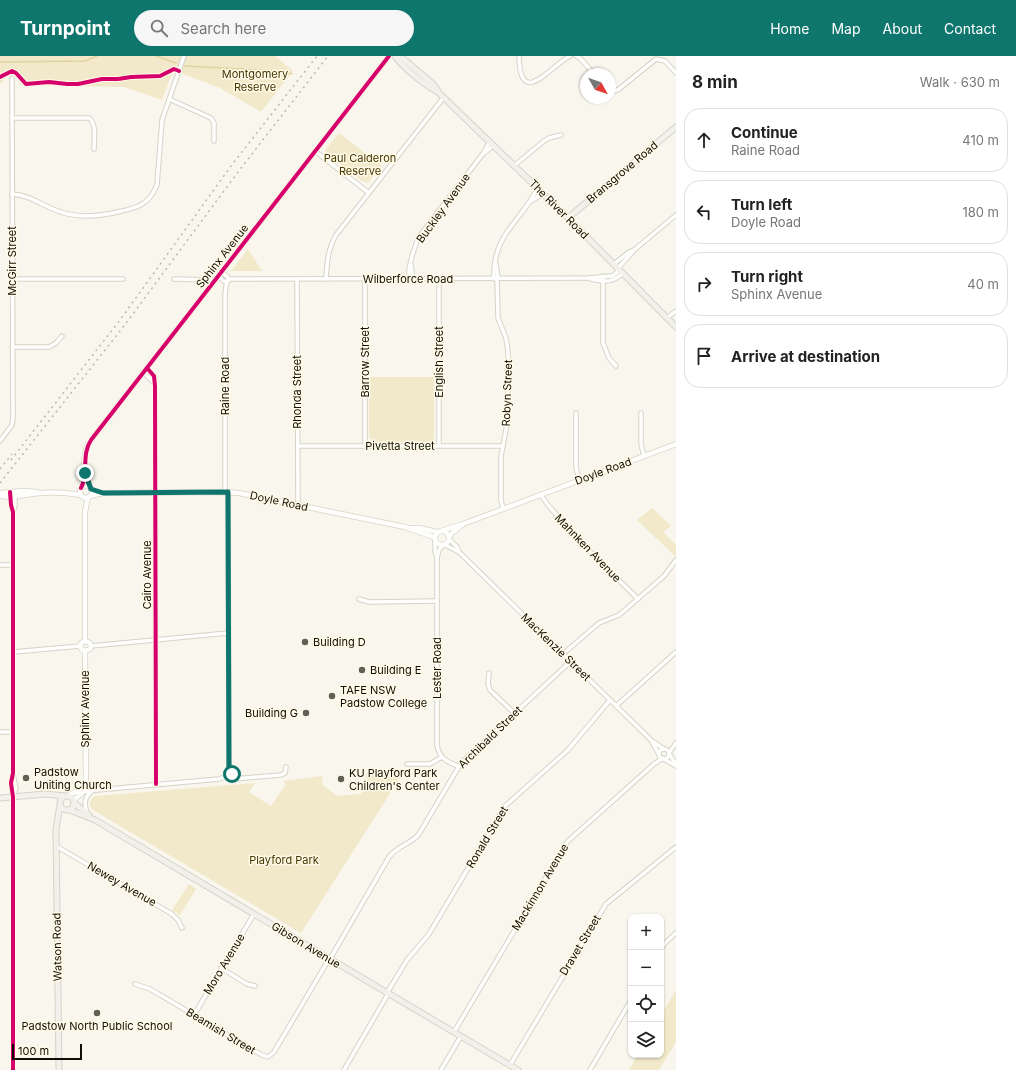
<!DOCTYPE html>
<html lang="en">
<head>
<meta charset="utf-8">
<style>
	:root { --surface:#fff; --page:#f6f6f6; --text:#222; --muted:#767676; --line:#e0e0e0; --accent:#0f766e }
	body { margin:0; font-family:Inter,sans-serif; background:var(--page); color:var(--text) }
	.controls { position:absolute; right:12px; bottom:12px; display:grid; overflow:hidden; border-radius:8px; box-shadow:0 1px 3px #0004 }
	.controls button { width:36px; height:36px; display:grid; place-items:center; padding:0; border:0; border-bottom:1px solid var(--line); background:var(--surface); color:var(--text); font:20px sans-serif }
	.compass { position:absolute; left:580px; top:12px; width:36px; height:36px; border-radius:50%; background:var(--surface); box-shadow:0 1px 3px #0004; rotate:130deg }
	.scale { position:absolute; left:12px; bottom:10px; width:70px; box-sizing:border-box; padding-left:4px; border:2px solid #100d04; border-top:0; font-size:11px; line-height:14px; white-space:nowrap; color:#100d04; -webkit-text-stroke:3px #fffae7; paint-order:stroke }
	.stop { position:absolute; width:12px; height:12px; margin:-9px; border:3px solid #0f766e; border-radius:50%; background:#fff }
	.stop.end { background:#0f766e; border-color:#fff; box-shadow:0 1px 4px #0008 }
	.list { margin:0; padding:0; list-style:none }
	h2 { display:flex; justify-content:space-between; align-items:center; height:52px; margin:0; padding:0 16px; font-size:17px }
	h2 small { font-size:13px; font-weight:400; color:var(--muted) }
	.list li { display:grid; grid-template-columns:26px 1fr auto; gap:12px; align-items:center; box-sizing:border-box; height:64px; margin:0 8px 8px; padding:0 8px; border:1px solid var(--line); border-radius:16px }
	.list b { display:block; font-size:15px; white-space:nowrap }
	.list p { margin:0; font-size:13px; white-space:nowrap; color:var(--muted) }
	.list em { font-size:13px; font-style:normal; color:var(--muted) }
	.icon { flex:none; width:22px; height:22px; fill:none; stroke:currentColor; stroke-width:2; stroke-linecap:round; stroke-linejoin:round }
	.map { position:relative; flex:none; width:676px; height:1014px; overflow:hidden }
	header { display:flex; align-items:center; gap:24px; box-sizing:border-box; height:56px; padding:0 20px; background:var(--accent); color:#fff }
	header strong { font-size:19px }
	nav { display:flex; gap:22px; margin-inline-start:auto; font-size:14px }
	.search { width:280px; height:36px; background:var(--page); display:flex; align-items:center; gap:10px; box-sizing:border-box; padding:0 14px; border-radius:22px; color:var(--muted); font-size:15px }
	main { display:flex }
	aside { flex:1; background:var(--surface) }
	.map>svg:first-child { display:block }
	.green { fill:#f2e9ca }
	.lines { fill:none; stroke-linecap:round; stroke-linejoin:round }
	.stream { stroke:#e1d2a1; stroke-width:1.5 }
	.minor-casing { stroke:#d6d3c9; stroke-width:5.5 }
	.tertiary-casing { stroke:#d6d3c9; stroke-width:6 }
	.secondary-casing { stroke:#d6d3c9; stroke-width:7 }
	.minor { stroke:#fefefc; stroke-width:3.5 }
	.tertiary { stroke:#fefefc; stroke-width:4.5 }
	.secondary { stroke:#f2f0eb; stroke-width:5 }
	.rail { stroke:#b9b8b6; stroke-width:1.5; stroke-dasharray:2 4; stroke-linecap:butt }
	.cycleway-casing { stroke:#fffae7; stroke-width:6 }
	.cycleway { stroke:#d6006c; stroke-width:4 }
	.route { stroke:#0f766e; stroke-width:5 }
	.poi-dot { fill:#625f56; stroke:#fffae7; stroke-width:1.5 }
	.labels { text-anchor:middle; stroke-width:3; stroke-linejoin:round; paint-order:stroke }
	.park-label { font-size:11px; fill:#443600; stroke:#fffae7 }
	.street-label { font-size:11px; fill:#100d04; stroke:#fffae7 }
	.poi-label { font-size:11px; fill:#100d04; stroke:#fffae7; text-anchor:start }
</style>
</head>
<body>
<header>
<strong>Turnpoint</strong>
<div class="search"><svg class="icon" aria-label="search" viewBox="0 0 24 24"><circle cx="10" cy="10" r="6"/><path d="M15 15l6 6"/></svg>Search here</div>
<nav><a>Home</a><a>Map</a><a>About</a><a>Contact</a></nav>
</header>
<main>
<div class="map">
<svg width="676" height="1014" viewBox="0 0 676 1014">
	<rect width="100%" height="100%" fill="#f9f6ed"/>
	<g class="green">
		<path d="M0,0H275L293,15L261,56L220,32L173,14L162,44L124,31L20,29L17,19L14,16C8,16 3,20 3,27H0Z"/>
		<polygon points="339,77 382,110 368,127 362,125 326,97 325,94"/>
		<polygon points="248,193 262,215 231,215"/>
		<polygon points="369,321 434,321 434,382 431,386 374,386 369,381"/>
		<polygon points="652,452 671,470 663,476 676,489 676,501 637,464"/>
		<path d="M405,714L301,877L93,754L90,750C90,745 91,742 96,740L255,727L249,736L271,750L286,728L283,725L322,720L323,729L337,740L360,738L367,732L366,717Z"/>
		<polygon points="189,828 196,833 180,859 172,854"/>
		<polygon points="676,934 676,986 659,1014 629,1014 638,999 661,999 661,959"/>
	</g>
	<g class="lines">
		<g class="stream">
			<polyline points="156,0 176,7"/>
			<polyline points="0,6 85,5 97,0"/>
			<polyline points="185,10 280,15 292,18"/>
		</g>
		<defs>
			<g id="minor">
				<path d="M519,0C520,54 550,10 570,0"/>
				<polyline points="576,0 580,2 594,18"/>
				<polyline points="610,34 615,35 619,33 656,3 665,5 676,17"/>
				<polyline points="169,43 211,62 214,67 214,85"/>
				<path d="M12,62H89C97,68 94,83 94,93"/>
				<polyline points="315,95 369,137"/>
				<polyline points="483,98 490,85"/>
				<polyline points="515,109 544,85 549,82 561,79"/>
				<path d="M12,138C30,139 44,151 61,156C81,163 102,160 122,155C130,153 138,152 145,146C151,142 154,136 157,129L162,64L184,0"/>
				<polyline points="530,146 543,137"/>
				<polyline points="496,208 498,223"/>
				<polyline points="614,208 629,196 634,194"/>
				<polyline points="411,209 413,223"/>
				<polyline points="618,212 631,198 634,194 676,159"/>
				<polyline points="221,216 228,221 228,224"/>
				<polyline points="218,220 225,226 231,223 588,222 612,220 620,214"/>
				<polyline points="603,220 603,287 609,302 616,310"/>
				<polyline points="439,222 439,389"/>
				<polyline points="13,223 123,223"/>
				<polyline points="174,223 215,224"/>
				<polyline points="297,223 298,449"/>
				<path d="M326,223C327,206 328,193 336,179L444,41"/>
				<polyline points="365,223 365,390"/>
				<polyline points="409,223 409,213 412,200 418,182 482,99 494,89"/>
				<path d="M494,223C493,209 497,192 504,181C514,164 530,150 537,132"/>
				<polyline points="497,223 498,262 506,282 508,295 508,363 501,400 501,444 503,453"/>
				<path d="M591,223C605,226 612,227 623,217"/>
				<polyline points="667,262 676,255"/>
				<polyline points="12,291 49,291 56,287 62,280"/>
				<polyline points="147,312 154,320 155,330 156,728"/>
				<polyline points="143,316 155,328"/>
				<polyline points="576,357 576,411 579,424"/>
				<polyline points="641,357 641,388 644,400"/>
				<polyline points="0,385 12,369 13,363 12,22"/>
				<polyline points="298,390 503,390"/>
				<polyline points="225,436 225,239 226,230 228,224"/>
				<polyline points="10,439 11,449 13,456 13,717 11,727 13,741 13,1014"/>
				<polyline points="541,439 548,449 582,488 638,543"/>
				<polyline points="13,456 15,450 15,438"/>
				<polyline points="449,483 457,491 459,496 652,685 664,693"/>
				<polyline points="435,484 435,496 437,501"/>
				<path d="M443,489L439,494L437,502V689C439,702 447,706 458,710"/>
				<polyline points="445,489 459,496"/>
				<polyline points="0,509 13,509"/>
				<polyline points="359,543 369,546 437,545"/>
				<polyline points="91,590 228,577"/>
				<polyline points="13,596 80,590"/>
				<polyline points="563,598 599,567 619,559 625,554 664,520 676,504"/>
				<polyline points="489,617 488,628 490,634 514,657"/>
				<polyline points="616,650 676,596"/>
				<polyline points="0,676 13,676"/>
				<polyline points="652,686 659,698"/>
				<circle cx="664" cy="698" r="5"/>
				<polyline points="669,697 676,687"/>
				<polyline points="669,698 676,708"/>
				<polyline points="664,703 676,710"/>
				<polyline points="407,708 430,708 442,701"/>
				<polyline points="227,719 229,712 228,436"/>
				<polyline points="227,719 229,723 233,723 281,719 285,717 286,711"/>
				<polyline points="86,735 219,723 232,718 241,722"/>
				<polyline points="13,741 16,733 13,718"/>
				<path d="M87,757C84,747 84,741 93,734"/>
				<polyline points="56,790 172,858 178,864 182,872"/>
				<polyline points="661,893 666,886 676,877"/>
				<path d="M330,903L389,801C397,790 411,788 419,778L461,707L571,605"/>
				<polyline points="221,912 247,928 255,930"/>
				<polyline points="135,928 150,933 262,999 268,1001 274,996 329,903"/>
				<polyline points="387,937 407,904 429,878 505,750 568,694 610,644"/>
				<polyline points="194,959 254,858"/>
				<polyline points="454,976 567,786 654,708 663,702"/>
				<polyline points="510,1009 606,848 676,791"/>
				<polyline points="344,1014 388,938"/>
				<polyline points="441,1014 461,980"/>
				<polyline points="590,1014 631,944"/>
			</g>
			<g id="tertiary">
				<circle cx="86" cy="436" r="6"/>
				<path d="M82,431C86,415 81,397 91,384L389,0"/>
				<polyline points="0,437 23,435 37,436"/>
				<path d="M0,440C13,442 27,438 41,437C54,436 68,437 81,439"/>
				<polyline points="90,440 103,437 225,436 239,437 405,471 431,480 435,482"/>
				<polyline points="408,472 419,472 437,476"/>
				<circle cx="442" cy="482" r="7"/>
				<polyline points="441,475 463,468 676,388"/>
				<polyline points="449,481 452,477 462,469"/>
				<polyline points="85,585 85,456 88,441"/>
				<polyline points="85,595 86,735"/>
				<polyline points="85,595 90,593 91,590 90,587 85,585"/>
				<path d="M85,595C81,594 79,591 81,587L85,585"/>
				<polyline points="68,740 75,736 86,735"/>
				<polyline points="74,744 84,735"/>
			</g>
			<g id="secondary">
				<path d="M395,0C402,11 426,30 438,36"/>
				<polyline points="400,0 434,29 439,37 560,154 676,271"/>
				<polyline points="568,162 676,71"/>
				<circle cx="67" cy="747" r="7"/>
				<polyline points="0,742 45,738 65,740"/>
				<polyline points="74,747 89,759"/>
				<polyline points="70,754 95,764 518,1014"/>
				<polyline points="59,1014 56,773 60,749"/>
			</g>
		</defs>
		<use href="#minor" class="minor-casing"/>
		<use href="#tertiary" class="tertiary-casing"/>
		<use href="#secondary" class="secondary-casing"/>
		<use href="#minor" class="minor"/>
		<use href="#tertiary" class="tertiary"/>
		<use href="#secondary" class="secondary"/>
		<g class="rail">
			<polyline points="11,404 120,264 231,110 317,0"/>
			<polyline points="0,413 12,398"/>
			<polyline points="0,427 124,270 238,116 328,0"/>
		</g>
		<defs>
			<g id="cycleway">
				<polyline points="0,21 12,15 16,17 26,28 49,26 67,28 78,28 102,23 118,23 131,21 160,20 174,13 179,15"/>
				<polyline points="147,312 154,320 155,330 156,728"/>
				<path d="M81,432C89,417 81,399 91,384L389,0"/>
				<polyline points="10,436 11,449 13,456 13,717 11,727 13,741 13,1014"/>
			</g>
		</defs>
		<use href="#cycleway" class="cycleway-casing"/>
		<use href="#cycleway" class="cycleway"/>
	</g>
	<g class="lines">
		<polyline class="route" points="85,417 91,433 103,437 228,436 229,715 226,720 232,718"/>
	</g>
	<g class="poi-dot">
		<circle cx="305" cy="586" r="4"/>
		<circle cx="362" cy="614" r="4"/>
		<circle cx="332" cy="640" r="4"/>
		<circle cx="306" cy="657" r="4"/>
		<circle cx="26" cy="722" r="4"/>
		<circle cx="341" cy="723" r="4"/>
		<circle cx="97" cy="957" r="4"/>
	</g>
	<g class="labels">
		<g class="park-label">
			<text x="255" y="22">Montgomery<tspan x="255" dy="13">Reserve</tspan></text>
			<text x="360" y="106">Paul Calderon<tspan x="360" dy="13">Reserve</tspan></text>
			<text x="284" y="808">Playford Park</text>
		</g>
		<g class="street-label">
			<text transform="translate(622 116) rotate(-40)" y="4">Bransgrove Road</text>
			<text transform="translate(443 152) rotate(-54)" y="4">Buckley Avenue</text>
			<text transform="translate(559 153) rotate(45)" y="4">The River Road</text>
			<text transform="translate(222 200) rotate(-52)" y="4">Sphinx Avenue</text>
			<text transform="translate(12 205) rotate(-90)" y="4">McGirr Street</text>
			<text x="408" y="227">Wilberforce Road</text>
			<text transform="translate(365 306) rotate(-90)" y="4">Barrow Street</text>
			<text transform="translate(439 306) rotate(-90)" y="4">English Street</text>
			<text transform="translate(225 330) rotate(-90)" y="4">Raine Road</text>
			<text transform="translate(297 336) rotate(-90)" y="4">Rhonda Street</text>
			<text transform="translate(507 337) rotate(-88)" y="4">Robyn Street</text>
			<text x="400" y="394">Pivetta Street</text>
			<text transform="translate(603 415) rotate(-20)" y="4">Doyle Road</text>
			<text transform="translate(279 445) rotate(12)" y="4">Doyle Road</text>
			<text transform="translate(588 492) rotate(46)" y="4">Mahnken Avenue</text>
			<text transform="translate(147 519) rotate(-90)" y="4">Cairo Avenue</text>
			<text transform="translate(556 591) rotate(44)" y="4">MacKenzie Street</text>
			<text transform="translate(437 612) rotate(-90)" y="4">Lester Road</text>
			<text transform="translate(85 653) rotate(-90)" y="4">Sphinx Avenue</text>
			<text transform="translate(490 681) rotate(-44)" y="4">Archibald Street</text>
			<text transform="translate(487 781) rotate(-59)" y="4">Ronald Street</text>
			<text transform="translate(122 828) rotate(30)" y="4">Newey Avenue</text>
			<text transform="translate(540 831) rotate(-59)" y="4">Mackinnon Avenue</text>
			<text transform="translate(306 889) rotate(31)" y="4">Gibson Avenue</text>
			<text transform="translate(580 889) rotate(-59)" y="4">Dravet Street</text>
			<text transform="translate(57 891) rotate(-91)" y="4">Watson Road</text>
			<text transform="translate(224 908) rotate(-59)" y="4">Moro Avenue</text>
			<text transform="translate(221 975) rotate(31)" y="4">Beamish Street</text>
		</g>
		<g class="poi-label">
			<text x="313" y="590">Building D</text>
			<text x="370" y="618">Building E</text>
			<text x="340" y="638">TAFE NSW<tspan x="340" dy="13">Padstow College</tspan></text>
			<text x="298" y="661" text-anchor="end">Building G</text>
			<text x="34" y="720">Padstow<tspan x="34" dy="13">Uniting Church</tspan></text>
			<text x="349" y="721">KU Playford Park<tspan x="349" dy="13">Children's Center</tspan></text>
			<text x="97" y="974" text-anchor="middle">Padstow North Public School</text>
		</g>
	</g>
</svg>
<div class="controls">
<button>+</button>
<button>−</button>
<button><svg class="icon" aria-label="locate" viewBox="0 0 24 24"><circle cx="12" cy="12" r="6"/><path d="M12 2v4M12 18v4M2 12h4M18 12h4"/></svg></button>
<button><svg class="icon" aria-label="layers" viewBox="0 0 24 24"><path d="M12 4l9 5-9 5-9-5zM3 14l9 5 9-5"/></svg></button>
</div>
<svg class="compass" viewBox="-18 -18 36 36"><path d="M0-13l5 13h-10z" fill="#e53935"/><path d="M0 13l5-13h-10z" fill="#767676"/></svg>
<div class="scale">100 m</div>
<div class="stop" style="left:232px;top:718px"></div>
<div class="stop end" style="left:85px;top:417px"></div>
</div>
<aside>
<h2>8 min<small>Walk · 630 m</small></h2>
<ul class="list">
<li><svg class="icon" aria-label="ahead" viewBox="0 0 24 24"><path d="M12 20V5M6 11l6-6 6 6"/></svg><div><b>Continue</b><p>Raine Road</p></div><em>410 m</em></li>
<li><svg class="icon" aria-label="left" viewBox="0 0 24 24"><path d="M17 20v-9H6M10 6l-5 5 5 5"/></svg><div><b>Turn left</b><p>Doyle Road</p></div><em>180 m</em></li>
<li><svg class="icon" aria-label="right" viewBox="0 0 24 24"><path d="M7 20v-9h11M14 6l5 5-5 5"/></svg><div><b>Turn right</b><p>Sphinx Avenue</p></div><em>40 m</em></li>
<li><svg class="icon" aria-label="arrive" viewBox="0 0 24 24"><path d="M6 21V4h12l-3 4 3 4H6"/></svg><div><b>Arrive at destination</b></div></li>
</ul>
</aside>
</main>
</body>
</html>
